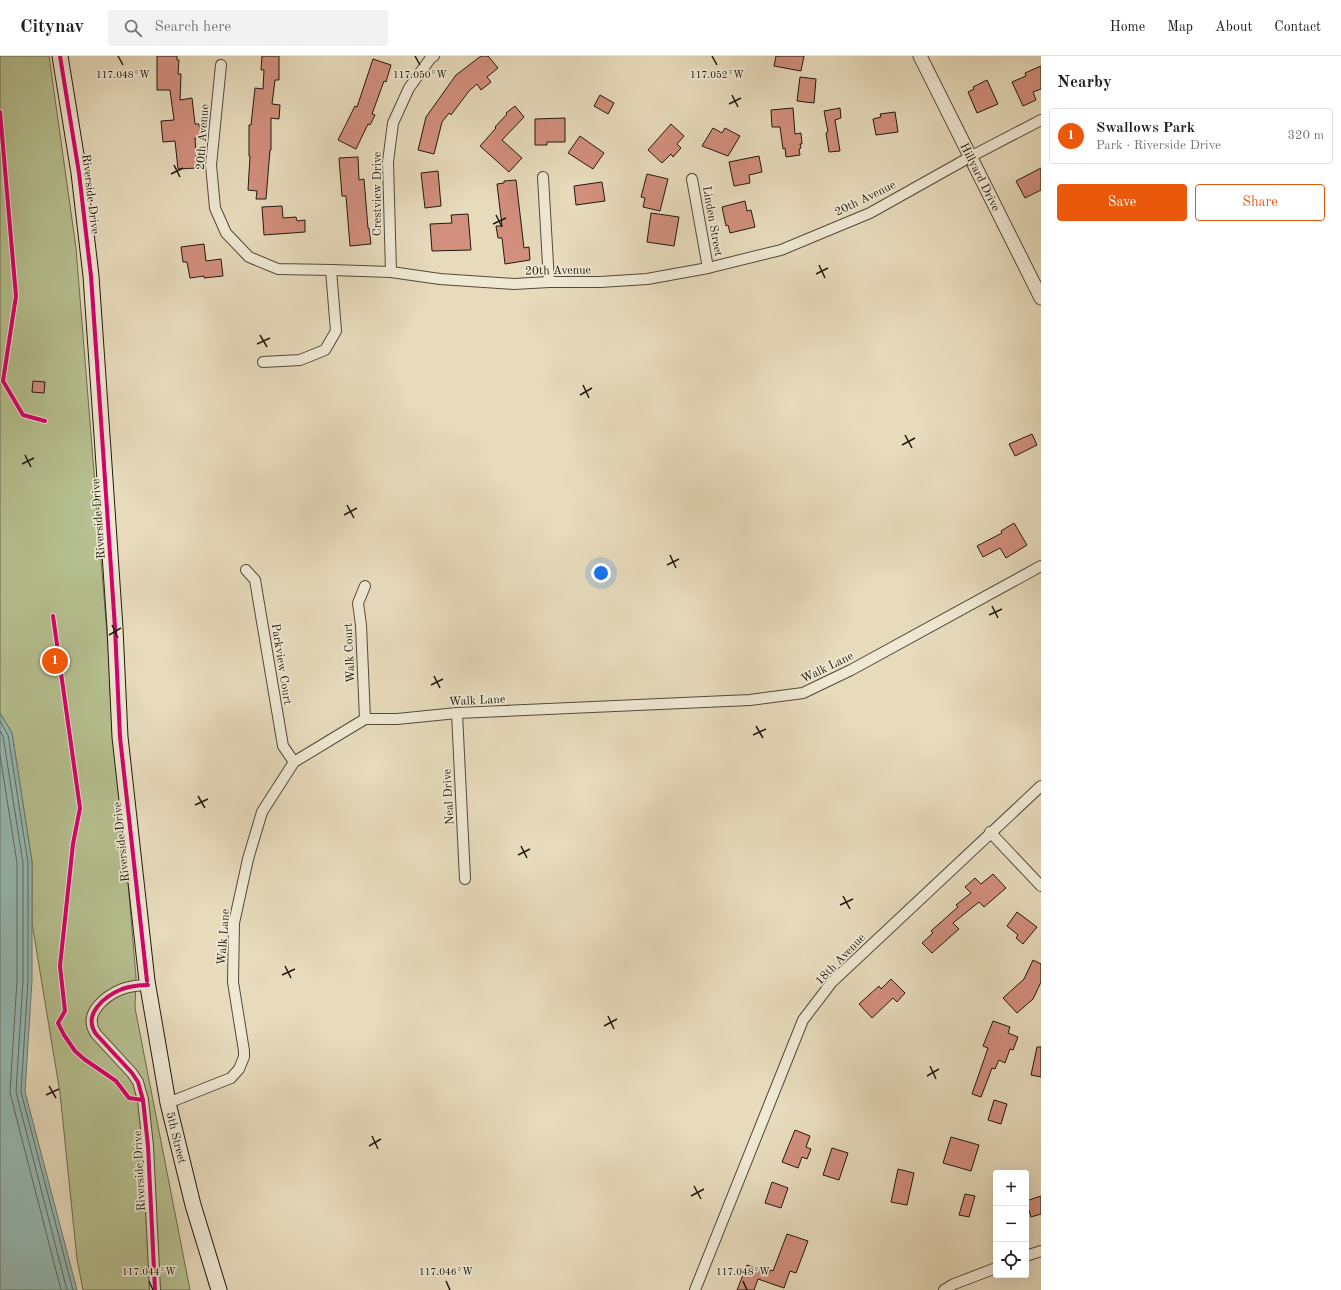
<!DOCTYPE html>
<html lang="en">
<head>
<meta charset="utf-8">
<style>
	:root { --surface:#fff; --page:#f2f2f2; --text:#222; --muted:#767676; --line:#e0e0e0; --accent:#ea580c }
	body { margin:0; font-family:"Old Standard TT",serif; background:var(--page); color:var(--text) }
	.controls { position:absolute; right:12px; bottom:12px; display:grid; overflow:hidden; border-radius:4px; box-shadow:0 4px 16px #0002 }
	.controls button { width:36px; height:36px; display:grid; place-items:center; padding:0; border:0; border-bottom:1px solid var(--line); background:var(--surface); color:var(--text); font:20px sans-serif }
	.you { position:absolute; left:601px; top:517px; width:14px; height:14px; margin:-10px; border:3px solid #fff; border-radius:50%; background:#1a73e8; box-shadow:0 0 0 6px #1a73e833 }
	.badge { display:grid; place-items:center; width:26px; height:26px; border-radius:50%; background:var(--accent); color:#fff; font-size:13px; font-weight:700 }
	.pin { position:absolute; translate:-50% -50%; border:2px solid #fff; box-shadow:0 1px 4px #0006 }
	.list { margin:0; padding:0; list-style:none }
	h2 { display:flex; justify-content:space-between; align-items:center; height:52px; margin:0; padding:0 16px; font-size:17px }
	h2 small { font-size:13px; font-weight:400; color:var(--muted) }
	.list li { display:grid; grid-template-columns:26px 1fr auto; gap:12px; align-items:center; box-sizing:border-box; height:56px; margin:0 8px 8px; padding:0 8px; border:1px solid var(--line); border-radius:4px }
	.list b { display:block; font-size:15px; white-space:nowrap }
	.list p { margin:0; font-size:13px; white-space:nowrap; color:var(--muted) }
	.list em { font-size:13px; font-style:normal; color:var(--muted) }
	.actions { display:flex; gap:8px; padding:12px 16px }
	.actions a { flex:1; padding:9px 0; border:1px solid var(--accent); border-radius:4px; text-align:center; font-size:14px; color:var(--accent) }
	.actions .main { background:var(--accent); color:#fff }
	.icon { flex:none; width:22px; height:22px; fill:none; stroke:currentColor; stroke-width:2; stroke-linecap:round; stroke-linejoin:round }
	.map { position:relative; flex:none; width:1041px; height:1234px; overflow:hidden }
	header { display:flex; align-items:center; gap:24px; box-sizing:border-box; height:56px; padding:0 20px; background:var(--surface); border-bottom:1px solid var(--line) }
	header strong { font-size:19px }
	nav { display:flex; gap:22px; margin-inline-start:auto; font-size:14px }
	.search { width:280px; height:36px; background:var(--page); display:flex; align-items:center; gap:10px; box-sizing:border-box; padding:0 14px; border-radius:4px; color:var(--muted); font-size:15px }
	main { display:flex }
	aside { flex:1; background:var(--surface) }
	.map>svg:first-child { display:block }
	.green { fill:#b6c090; stroke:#6b6c50 }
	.water { fill:#97bab5; stroke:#677a73 }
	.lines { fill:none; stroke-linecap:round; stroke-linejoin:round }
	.shore { stroke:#5c6a62; stroke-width:1 }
	.building { fill:#d28f7d; stroke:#20190f }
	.minor-casing { stroke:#524a3a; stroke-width:12 }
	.tertiary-casing { stroke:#524a3a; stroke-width:15 }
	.secondary-casing { stroke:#20190f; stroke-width:17 }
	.minor { stroke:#efe8d3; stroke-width:10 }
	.tertiary { stroke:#efe8d3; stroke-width:13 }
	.secondary { stroke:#efe8d3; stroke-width:15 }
	.cycleway-casing { stroke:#efe8d3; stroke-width:6 }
	.cycleway { stroke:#d6006c; stroke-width:4 }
	.ticks { fill:none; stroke:#20190f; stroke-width:1.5 }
	.labels { text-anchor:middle; stroke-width:3.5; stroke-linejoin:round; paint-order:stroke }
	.street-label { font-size:12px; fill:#20190f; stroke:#efe8d3 }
	.ticks-label { font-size:10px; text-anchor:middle; fill:#20190f; stroke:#efe8d3; stroke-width:3.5; stroke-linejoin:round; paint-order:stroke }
</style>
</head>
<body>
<header>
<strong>Citynav</strong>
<div class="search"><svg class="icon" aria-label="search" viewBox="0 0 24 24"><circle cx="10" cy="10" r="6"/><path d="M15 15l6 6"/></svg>Search here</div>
<nav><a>Home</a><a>Map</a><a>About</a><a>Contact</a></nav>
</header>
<main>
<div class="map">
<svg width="1041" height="1234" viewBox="0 0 1041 1234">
	<rect width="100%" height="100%" fill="#e7dbbc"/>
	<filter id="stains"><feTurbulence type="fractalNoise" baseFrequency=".005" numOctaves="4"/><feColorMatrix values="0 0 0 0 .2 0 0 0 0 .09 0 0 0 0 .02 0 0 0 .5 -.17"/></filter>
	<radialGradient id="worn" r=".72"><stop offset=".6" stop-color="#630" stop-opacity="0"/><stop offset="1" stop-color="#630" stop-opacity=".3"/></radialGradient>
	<polygon class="green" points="0,0 49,0 76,192 105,553 136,921 135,952 190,1234 83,1234 77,1203 60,1037 32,867 32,806 12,677 0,657"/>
	<polygon class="water" points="0,657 12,677 32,806 32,924 25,1036 77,1234 0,1234"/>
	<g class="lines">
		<g class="shore">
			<polyline points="0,665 8,679 28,807 28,924 21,1036 73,1234"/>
			<polyline points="0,675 3,680 23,807 23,924 16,1036 67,1234"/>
			<polyline points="0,699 17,807 17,924 10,1037 61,1234"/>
		</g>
	</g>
	<g class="building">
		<polygon points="157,0 177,0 177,4 179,4 178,18 181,18 180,44 192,42 195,68 199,68 201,82 195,82 197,112 178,113 175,85 163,86 161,65 174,64 170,34 157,34"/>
		<polygon points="262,0 279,0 279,24 275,24 272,48 280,49 279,63 271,62 271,94 270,94 266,143 256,143 257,135 248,134 250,100 249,100 249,69 251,69 255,32 263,33 264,14 261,14"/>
		<polygon points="481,0 488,0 498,12 487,21 491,26 481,34 477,28 469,35 451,59 449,57 442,66 434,98 418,94 426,61 456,19"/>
		<polygon points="776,0 804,0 801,15 774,10"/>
		<polygon points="373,3 391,9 386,26 384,25 372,58 375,59 370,69 368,68 356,93 338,84 355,50 357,51"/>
		<polygon points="1041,10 1041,33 1033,36 1036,44 1023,50 1012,26 1026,20 1025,17"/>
		<polygon points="800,21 816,23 814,47 797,45"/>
		<polygon points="987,24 998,48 977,57 968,36 974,33 973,31"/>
		<polygon points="600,39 614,47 608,58 594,50"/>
		<polygon points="515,50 524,61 502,84 522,102 509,116 480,90 496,72 495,71 507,58 506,57"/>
		<polygon points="793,52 795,78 801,77 802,88 800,88 801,92 799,93 800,99 786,101 785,92 783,93 780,71 772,71 771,54"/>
		<polygon points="840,52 841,62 835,64 840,95 829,96 826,77 828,76 824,55"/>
		<polygon points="895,56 898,76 876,79 873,63 881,61 880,58"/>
		<polygon points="565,62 565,86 547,86 547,89 535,89 535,63"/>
		<polygon points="671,68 684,80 677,88 681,92 673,101 671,98 662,107 648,94"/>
		<polygon points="713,72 722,77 725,72 740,80 728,100 702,90"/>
		<polygon points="580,80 604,97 593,113 568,97"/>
		<polygon points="759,100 762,116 749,119 750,127 734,130 729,106"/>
		<polygon points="358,101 359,124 364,123 368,172 369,172 371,188 350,190 346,140 342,140 339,102"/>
		<polygon points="1041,112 1041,134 1025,142 1016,125"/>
		<polygon points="438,115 441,150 425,152 421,117"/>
		<polygon points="647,118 668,123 660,155 643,151 645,142 641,141"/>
		<polygon points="516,124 524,192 529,191 530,204 505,208 502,182 498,182 496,170 502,170 497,128 504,127 504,125"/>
		<polygon points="602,126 605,145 576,149 574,130"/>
		<polygon points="745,145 747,155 751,154 755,171 730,177 728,169 726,170 722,151"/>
		<polygon points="282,150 283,162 296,161 297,165 305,164 305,176 264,179 262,151"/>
		<polygon points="651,157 679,161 674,190 647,186"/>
		<polygon points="468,158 471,194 432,195 430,168 452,167 451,159"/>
		<polygon points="204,188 206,205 221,203 223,220 204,222 204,220 190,222 187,206 183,206 181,191"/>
		<polygon points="33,325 45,326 44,337 32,336"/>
		<polygon points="1032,378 1037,389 1015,400 1009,388"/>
		<polygon points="1014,467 1027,489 1006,502 1000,492 983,501 977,490 1002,477 1001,475"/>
		<polygon points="993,818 1006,832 984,851 979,846 953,867 959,873 932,897 922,887 933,877 931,875 958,851 956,849 971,837 965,831 975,822 981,828"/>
		<polygon points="1017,856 1037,871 1023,888 1016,882 1018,879 1007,870"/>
		<polygon points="1033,904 1041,908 1041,926 1033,943 1017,957 1003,942 1024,923"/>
		<polygon points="891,923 905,937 897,946 893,942 872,962 859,948 879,930 881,933"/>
		<polygon points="993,965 1010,971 1008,977 1018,981 1013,994 1010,993 1005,1007 999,1004 995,1013 992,1012 981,1041 972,1038 988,992 983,990"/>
		<polygon points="1037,991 1041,991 1041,1021 1031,1019"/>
		<polygon points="994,1044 1007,1048 1001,1068 988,1064"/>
		<polygon points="795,1074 810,1080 806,1091 811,1093 807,1103 802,1101 798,1112 782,1106"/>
		<polygon points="951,1081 979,1089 971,1115 943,1107"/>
		<polygon points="832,1092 848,1097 839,1124 823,1119"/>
		<polygon points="898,1113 914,1117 907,1149 891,1146"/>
		<polygon points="772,1126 788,1132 781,1152 765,1147"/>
		<polygon points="965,1138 975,1140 969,1161 959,1159"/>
		<polygon points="1041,1140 1041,1158 1031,1161 1026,1145"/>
		<polygon points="787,1178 808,1185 796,1217 790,1215 784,1232 758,1223 754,1234 737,1234 747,1209 769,1217 770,1214 773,1215"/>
	</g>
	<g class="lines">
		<defs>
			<g id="minor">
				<polyline points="221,9 211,109 215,152 226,177 249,201 278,213 331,214 391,216 440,223 514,228 549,226 600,226 647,223 708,212 781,194 870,157 970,101 1041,64"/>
				<polyline points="543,121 549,226"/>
				<polyline points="692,123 708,212"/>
				<polyline points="391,216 388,106 393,67 409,32 430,3 434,0"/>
				<polyline points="263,306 300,304 325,294 336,275 331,214"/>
				<polyline points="246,514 255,524 283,690 294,706"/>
				<polyline points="457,657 465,823"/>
				<polyline points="365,663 361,569 358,547 365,530"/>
				<polyline points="990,776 1041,830"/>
				<path d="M148,929C139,929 131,930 122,933C105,940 82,958 96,978L132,1017L138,1026L143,1044L148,1090L155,1234"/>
				<polyline points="168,1047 231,1022 239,1013 244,1001 244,995 233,926 234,867 248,803 262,756 294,706 365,663 397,663 457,657 750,644 803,637 851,614 1041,510"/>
				<polyline points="1026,1200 1041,1195"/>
				<polyline points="695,1234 803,964 832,926 1041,730"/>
				<polyline points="944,1234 954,1228 996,1212"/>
			</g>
			<g id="tertiary">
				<path id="s1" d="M920,0L1041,242"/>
			</g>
			<g id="secondary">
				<path id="s2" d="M60,0L79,117L91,220L103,394L115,572L120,681L147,925L168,1047L193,1149L219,1234"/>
			</g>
		</defs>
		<use href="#minor" class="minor-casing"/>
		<use href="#tertiary" class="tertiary-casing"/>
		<use href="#secondary" class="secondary-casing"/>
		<use href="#minor" class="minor"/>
		<use href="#tertiary" class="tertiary"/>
		<use href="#secondary" class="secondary"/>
		<defs>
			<g id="cycleway">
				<polyline points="60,0 79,117 91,220 103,394 115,572 120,681 147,925"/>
				<polyline points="0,56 16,240 3,325 23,359 45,365"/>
				<polyline points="53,560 80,752 73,788 60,910 65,955 58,967 64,979 75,995 84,1003 116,1025 129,1042 143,1044"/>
				<path d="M148,929C139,929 131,930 122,933C105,940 82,958 96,978L132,1017L138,1026L143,1044L148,1090L155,1234"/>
			</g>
		</defs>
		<use href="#cycleway" class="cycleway-casing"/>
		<use href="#cycleway" class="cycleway"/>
	</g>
	<path class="ticks" d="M118,0L123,9M415,0L420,9M712,0L717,9M732,39L738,51M729,48L741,42M174,109L180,121M171,118L183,112M496,159L502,171M493,168L506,162M819,209L825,222M816,218L828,212M260,279L267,291M257,288L270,282M583,329L589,342M580,339L592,332M905,379L912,392M902,389L915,382M25,399L31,411M22,408L34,402M347,449L354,462M344,459L357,452M670,499L676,512M667,509L679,503M992,550L998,562M989,559L1002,553M112,569L118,582M109,579L121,572M434,620L440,632M431,629L443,623M756,670L763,682M753,679L766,673M198,740L205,752M195,749L208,743M521,790L527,802M518,799L530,793M843,840L850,853M840,849L853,843M285,910L291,922M282,919L295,913M608,960L614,973M604,970L617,963M930,1010L936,1023M927,1020L939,1013M49,1030L56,1042M46,1039L59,1033M372,1080L378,1093M369,1090L381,1083M694,1130L701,1143M691,1140L704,1133M149,1225L153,1234M446,1225L450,1234M743,1225L747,1234"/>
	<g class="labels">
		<g class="street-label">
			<text transform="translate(202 81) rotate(-86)" y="4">20th Avenue</text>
			<text dy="4" stroke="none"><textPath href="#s1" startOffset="135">Hillyard Drive</textPath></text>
			<text transform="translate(91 138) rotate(83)" y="4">Riverside Drive</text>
			<text transform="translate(377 138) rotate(-90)" y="4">Crestview Drive</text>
			<text transform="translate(865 142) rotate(-26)" y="4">20th Avenue</text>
			<text transform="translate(713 165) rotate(80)" y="4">Linden Street</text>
			<text transform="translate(558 214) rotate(-1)" y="4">20th Avenue</text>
			<text transform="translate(98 463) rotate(-94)" y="4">Riverside Drive</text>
			<text transform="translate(349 597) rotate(-93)" y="4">Walk Court</text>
			<text transform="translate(282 608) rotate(81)" y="4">Parkview Court</text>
			<text transform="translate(827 611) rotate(-26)" y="4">Walk Lane</text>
			<text transform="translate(477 644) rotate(-3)" y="4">Walk Lane</text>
			<text transform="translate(448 741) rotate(-93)" y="4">Neal Drive</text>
			<text transform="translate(121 786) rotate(-96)" y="4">Riverside Drive</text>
			<text transform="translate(223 881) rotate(-86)" y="4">Walk Lane</text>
			<text transform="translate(840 903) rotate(-46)" y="4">18th Avenue</text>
			<text dy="4" stroke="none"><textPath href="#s2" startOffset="1089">5th Street</textPath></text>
			<text transform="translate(139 1115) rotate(-93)" y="4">Riverside Drive</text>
		</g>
	</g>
	<g class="ticks-label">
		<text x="123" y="22">117.048°W</text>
		<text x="420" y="22">117.050°W</text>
		<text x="717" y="22">117.052°W</text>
		<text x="149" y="1219">117.044°W</text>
		<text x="446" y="1219">117.046°W</text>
		<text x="743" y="1219">117.048°W</text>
	</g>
	<rect width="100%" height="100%" filter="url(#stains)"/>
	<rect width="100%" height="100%" fill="url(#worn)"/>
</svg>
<div class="controls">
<button>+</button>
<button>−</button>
<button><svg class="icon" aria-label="locate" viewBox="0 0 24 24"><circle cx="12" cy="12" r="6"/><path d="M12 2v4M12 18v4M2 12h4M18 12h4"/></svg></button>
</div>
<div class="you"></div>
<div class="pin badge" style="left:55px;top:605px">1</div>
</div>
<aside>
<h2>Nearby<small></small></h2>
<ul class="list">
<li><span class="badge">1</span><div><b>Swallows Park</b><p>Park · Riverside Drive</p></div><em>320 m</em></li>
</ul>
<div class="actions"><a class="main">Save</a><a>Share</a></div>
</aside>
</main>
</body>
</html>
